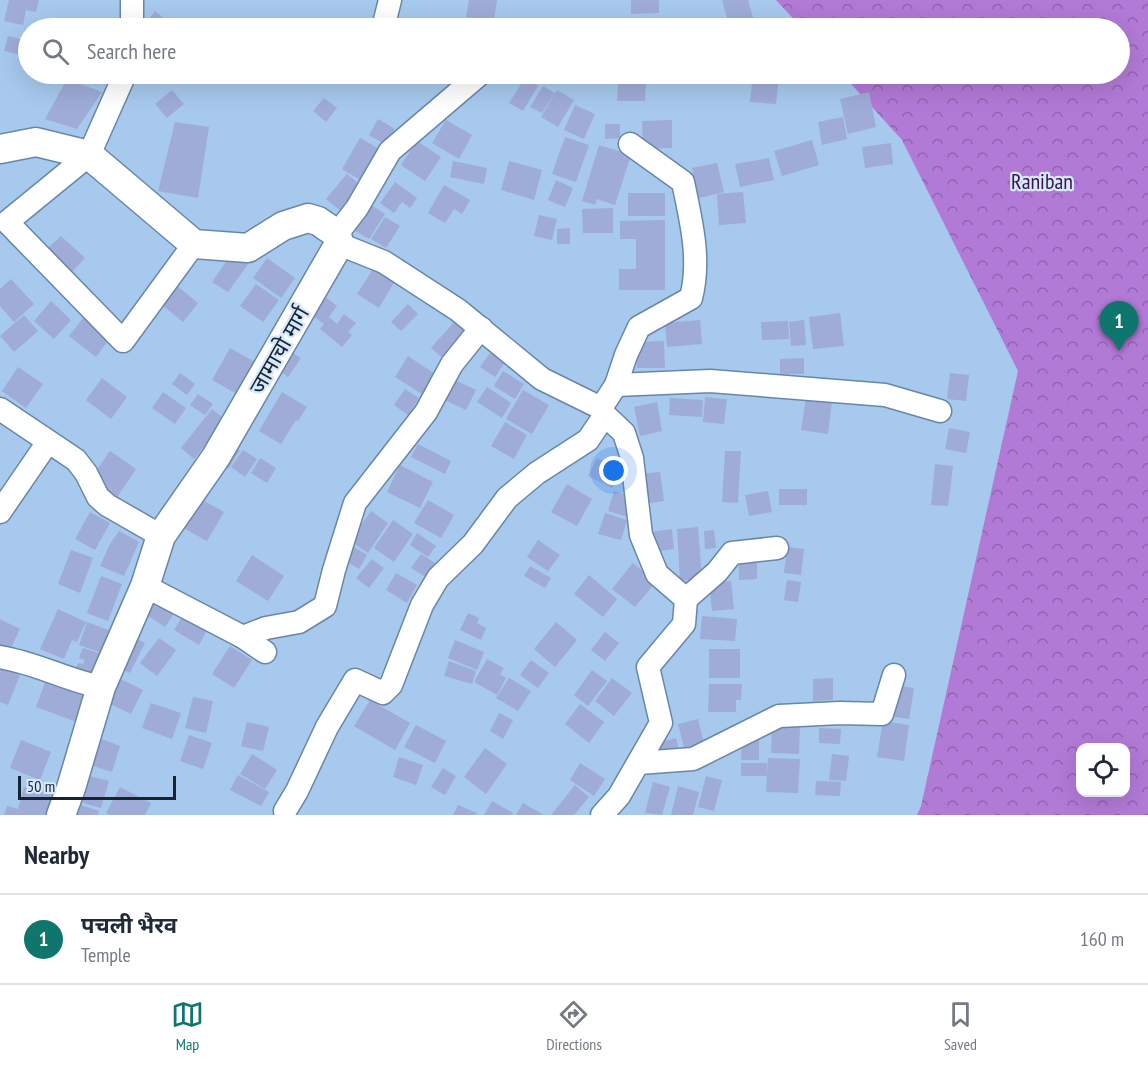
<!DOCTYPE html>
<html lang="en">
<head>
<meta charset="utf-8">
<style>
	:root { --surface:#fff; --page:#f6f6f7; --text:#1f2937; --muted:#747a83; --line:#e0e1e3; --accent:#0f766e }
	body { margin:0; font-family:"PT Sans Narrow","Noto Sans Devanagari",sans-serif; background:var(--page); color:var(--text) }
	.controls { position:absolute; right:18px; bottom:18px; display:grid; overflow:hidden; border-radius:12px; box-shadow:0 6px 24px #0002 }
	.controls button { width:54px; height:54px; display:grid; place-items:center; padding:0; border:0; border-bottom:2px solid var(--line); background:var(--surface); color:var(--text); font:30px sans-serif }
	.scale { position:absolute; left:18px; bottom:15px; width:158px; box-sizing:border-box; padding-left:6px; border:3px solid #162330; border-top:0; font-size:16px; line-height:21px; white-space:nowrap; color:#162330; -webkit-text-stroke:4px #d6e8fb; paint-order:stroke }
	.you { position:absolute; left:614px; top:471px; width:21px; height:21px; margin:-15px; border:4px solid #fff; border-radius:50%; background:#1a73e8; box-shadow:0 0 0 9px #1a73e833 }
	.badge { display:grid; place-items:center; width:39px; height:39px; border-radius:50%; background:var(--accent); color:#fff; font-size:20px; font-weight:700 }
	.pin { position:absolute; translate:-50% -50px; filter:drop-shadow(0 2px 3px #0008) }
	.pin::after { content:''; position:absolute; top:32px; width:21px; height:18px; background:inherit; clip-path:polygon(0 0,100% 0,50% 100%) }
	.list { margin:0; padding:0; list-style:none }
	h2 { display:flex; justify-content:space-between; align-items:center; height:78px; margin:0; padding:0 24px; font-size:26px }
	h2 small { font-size:20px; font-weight:400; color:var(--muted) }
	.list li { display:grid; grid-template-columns:39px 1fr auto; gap:18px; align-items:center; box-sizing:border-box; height:90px; padding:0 24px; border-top:2px solid var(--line) }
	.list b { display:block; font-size:22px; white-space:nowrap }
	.list p { margin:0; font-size:20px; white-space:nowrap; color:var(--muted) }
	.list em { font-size:20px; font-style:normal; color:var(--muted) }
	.icon { flex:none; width:33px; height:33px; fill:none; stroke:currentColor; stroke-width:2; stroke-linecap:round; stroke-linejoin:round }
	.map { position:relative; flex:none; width:1148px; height:815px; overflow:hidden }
	.search { position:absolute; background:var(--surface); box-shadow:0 6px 24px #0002; left:18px; right:18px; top:18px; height:66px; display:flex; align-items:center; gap:15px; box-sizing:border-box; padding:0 21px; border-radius:33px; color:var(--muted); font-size:22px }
	.sheet { height:168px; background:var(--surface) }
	nav { display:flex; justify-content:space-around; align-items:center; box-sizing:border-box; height:84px; border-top:2px solid var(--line); background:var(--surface); font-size:16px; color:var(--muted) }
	nav a { display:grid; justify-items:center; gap:3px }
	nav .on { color:var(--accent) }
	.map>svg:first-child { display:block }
	.forest { fill:url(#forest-crowns); fill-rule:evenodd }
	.building { fill:#9eacd7 }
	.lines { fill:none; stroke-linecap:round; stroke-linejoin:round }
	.minor-casing { stroke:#6787aa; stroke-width:25 }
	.tertiary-casing { stroke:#6787aa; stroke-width:31 }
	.minor { stroke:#fff; stroke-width:22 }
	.tertiary { stroke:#fff; stroke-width:28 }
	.labels { text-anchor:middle; stroke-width:4.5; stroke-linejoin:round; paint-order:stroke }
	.park-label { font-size:22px; fill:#3a1250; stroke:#d6e8fb }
	.street-label { font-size:22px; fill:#162330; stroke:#d6e8fb }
</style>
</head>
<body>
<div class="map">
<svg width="1148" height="815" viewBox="0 0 1148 815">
	<defs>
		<pattern id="forest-crowns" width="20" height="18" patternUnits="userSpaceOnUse" patternTransform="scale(1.5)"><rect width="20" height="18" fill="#b17ad6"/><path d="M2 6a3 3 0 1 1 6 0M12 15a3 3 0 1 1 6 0" fill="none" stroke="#8f64ae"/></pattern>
	</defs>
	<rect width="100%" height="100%" fill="#a7c9ed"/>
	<path class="forest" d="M776,0H1148V815H917L921,806L1018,371L902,140L842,74H1120V28H802ZM1080,748H1126V792H1080Z"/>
	<g class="building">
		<polygon points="9,0 39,0 36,12 26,10 23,25 4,21"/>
		<polygon points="469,0 497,0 494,21 466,17"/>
		<polygon points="631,0 659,0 659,13 631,14"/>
		<polygon points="722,0 748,0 756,28 730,28"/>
		<polygon points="155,11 170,23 166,28 160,28 148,20"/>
		<polygon points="8,36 28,41 28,56 4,51"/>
		<rect x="618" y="74" width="28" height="5"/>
		<polygon points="753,74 779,76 776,104 750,102"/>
		<polygon points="525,78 538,86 523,111 509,103"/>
		<polygon points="67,79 102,92 77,129 45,119"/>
		<polygon points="618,81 646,81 645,101 617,101"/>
		<polygon points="543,86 555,93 542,113 530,107"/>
		<polygon points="172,90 184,104 167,118 155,104"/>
		<polygon points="557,90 574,100 558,127 541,117"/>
		<polygon points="869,92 876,127 848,134 840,99"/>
		<polygon points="324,98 337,108 326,122 313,111"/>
		<polygon points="575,105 595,114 584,139 564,130"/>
		<polygon points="843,117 847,139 822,145 818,122"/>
		<polygon points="378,119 395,129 386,145 369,135"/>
		<polygon points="446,120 472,135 459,159 432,143"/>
		<polygon points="672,120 672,148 643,149 642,121"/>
		<polygon points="175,122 209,127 198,198 158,191"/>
		<polygon points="605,124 620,124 620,138 605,139"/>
		<polygon points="565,137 589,145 576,182 552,174"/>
		<polygon points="360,138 381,150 362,181 342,169"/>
		<polygon points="812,140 819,165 782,176 774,151"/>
		<polygon points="417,141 441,157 425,181 401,165"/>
		<polygon points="891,143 893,164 865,168 862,147"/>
		<polygon points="599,145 631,155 615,205 597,199 595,205 582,201"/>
		<polygon points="769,158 774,180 740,187 735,164"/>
		<polygon points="453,161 487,168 484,184 450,177"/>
		<polygon points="509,161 542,170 534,200 501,190"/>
		<polygon points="717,163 724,192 699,198 692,168"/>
		<polygon points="347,174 362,186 341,211 326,199"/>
		<polygon points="556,180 573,188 565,207 548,200"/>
		<polygon points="395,182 417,198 410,208 402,202 394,213 380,203"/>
		<polygon points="444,185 470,200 462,214 454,209 445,223 428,213"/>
		<polygon points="743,192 746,223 719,225 717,194"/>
		<rect x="628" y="193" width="37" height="23"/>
		<polygon points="370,204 385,214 369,239 354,230"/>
		<polygon points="613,208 613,233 583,233 582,209"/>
		<polygon points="539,215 557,219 552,240 534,236"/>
		<polygon points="385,217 400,226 386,248 371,239"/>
		<polygon points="665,220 665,290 619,290 619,269 636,269 636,239 620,239 620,221"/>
		<polygon points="570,228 570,244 557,244 557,229"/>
		<polygon points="61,236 85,258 72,272 47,249"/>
		<polygon points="232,253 248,264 228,292 212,282"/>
		<polygon points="267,258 295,278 281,298 253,278"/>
		<polygon points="375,266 396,279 379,308 357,294"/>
		<polygon points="11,279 34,304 14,322 0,306 0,289"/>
		<polygon points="256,284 279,300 263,322 240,306"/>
		<polygon points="176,285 198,303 183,322 161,304"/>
		<polygon points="323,295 337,306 329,317 337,324 344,314 356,323 348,332 352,335 342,347 320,329 324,324 309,313"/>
		<polygon points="51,301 71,320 54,339 34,321"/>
		<polygon points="408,304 418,314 401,331 391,322"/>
		<polygon points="840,313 844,346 813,349 809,317"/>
		<polygon points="24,315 38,331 14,352 0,336"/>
		<polygon points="84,317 110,338 96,357 69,336"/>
		<polygon points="700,320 702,344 667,347 665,323"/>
		<polygon points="804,320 806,345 791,346 789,322"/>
		<polygon points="788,321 789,339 762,340 761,322"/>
		<polygon points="454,322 469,335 446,361 431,348"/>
		<polygon points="664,341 665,368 637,368 637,342"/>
		<polygon points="230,348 255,362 237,394 212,380"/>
		<polygon points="287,349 301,358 288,377 275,367"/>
		<polygon points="490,353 505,362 495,377 480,367"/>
		<polygon points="408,356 438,376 425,396 395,377"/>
		<polygon points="804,358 804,374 780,374 780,359"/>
		<polygon points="18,367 43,384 26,408 2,391"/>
		<polygon points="503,371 524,384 515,399 494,386"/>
		<polygon points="180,373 195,384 187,395 172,384"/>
		<polygon points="950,373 969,375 966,401 947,399"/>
		<polygon points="102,378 127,397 111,419 86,400"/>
		<polygon points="453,379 476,390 466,410 443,399"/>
		<polygon points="487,387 511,403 502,418 477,402"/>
		<polygon points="405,389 419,398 408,415 394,405"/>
		<polygon points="523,390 549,405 532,434 506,419"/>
		<polygon points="163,392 186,408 175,424 152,408"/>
		<polygon points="282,392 307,407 298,421 296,420 281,444 259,431"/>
		<polygon points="198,394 213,404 205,415 190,405"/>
		<polygon points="705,397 727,399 724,424 703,422"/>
		<polygon points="806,397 832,401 828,434 801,430"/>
		<polygon points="670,398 703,400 702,417 669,415"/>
		<polygon points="657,402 662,431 640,436 634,407"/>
		<polygon points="212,409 226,420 194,459 181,448"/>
		<polygon points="505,422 527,435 514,459 491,446"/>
		<polygon points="949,428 970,432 966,453 945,449"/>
		<polygon points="228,443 240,450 228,469 216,462"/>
		<polygon points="418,444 451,461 445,474 411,457"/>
		<polygon points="243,450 257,459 245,477 231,467"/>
		<polygon points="110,451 136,469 117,497 91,478"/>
		<polygon points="725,451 741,451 738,503 722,502"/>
		<polygon points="260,458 276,468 267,483 251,473"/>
		<polygon points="597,458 608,463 605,468 614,473 612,476 617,478 612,488 588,476"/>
		<polygon points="935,464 953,466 948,506 931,505"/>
		<polygon points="400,465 433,482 420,508 387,492"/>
		<polygon points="660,472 664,501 645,504 641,474"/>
		<polygon points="567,484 592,499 577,526 551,512"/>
		<rect x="779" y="489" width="28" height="16"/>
		<polygon points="614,491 634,497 628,517 608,511"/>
		<polygon points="768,491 772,512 749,516 745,495"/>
		<polygon points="197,497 224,512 207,541 180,526"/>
		<polygon points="428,500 454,515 441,538 414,523"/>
		<polygon points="371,511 388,523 368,553 350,541"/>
		<polygon points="90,512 110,523 95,550 75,539"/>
		<polygon points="605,513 627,520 621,540 598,534"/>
		<polygon points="393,520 413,534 394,562 374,548"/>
		<polygon points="698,527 702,579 680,581 677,529"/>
		<polygon points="672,529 674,549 653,552 651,532"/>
		<polygon points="714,530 716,548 705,549 704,531"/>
		<polygon points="119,531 139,542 124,576 100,566 110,544"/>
		<polygon points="417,533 436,546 428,557 410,545"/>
		<polygon points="538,540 560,555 548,571 527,557"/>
		<polygon points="349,544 367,555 359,569 341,558"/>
		<polygon points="787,547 804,549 801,575 784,573"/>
		<polygon points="71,550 93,558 80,593 58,584"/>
		<polygon points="421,554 438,565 429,579 411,568"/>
		<polygon points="252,555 284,576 268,601 236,581"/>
		<polygon points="372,559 384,568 369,588 356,578"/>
		<polygon points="739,562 757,562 757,579 739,580"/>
		<polygon points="633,563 656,582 635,607 612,589"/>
		<polygon points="530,566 551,578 545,588 524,576"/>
		<polygon points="396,573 417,585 407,603 386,590"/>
		<polygon points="589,575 617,599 603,617 574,594"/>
		<polygon points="101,576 122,584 108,621 87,613"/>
		<polygon points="787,580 801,582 798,602 784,600"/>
		<polygon points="731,581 734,609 712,611 709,584"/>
		<polygon points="150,591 177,609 165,627 138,609"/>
		<polygon points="58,609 86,622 77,642 72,640 64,659 40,649"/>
		<polygon points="185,612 209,626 199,645 174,630"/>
		<polygon points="468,613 479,618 477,623 486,628 481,640 460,630"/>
		<polygon points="702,616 737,619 735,641 700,639"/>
		<polygon points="0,619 20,629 9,652 0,648"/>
		<polygon points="87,622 111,631 102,653 79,645"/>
		<polygon points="556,622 577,640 555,667 534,649"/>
		<polygon points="605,632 619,643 605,661 591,650"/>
		<polygon points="128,634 145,643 130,673 112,664"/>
		<polygon points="159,638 176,650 157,676 140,663"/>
		<polygon points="455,640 484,652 477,670 448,658"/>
		<polygon points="230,646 252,660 234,688 212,674"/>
		<polygon points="83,648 99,653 88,684 73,678 78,663 83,664 85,660 79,658"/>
		<rect x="709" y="649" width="31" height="29"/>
		<polygon points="487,659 504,668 500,674 506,678 497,695 474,682"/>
		<polygon points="531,660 549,673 538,688 520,675"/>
		<polygon points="449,661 476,671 472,684 444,676"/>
		<polygon points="0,667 20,675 8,705 0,702"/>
		<polygon points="592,670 607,681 588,706 574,695"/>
		<polygon points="114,676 143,690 131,714 102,700"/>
		<polygon points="47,677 88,692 77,722 36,707"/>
		<polygon points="509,678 531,691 518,711 496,698"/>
		<polygon points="612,678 632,693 614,716 595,701"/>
		<polygon points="833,678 833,700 813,701 813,679"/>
		<polygon points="709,684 742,684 741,700 736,700 736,712 708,712"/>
		<polygon points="895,685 914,688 909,719 890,716"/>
		<polygon points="193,697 213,701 206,733 185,728"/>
		<polygon points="370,700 410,723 395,750 354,726"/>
		<polygon points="151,703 181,713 172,739 142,728"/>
		<polygon points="580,704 604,722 589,743 565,724"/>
		<polygon points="499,713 513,720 503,739 490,731"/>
		<polygon points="698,719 704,743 684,748 678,724"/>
		<polygon points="883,721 909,725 904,761 877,757"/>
		<polygon points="247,722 269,727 263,751 241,746"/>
		<polygon points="416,725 446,741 435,763 404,747"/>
		<polygon points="772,726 800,727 799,754 771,753"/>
		<polygon points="819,728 841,729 840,744 819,743"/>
		<polygon points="189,735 212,743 203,769 180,761"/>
		<polygon points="676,738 679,752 661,756 658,743"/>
		<polygon points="102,739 120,746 112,772 93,766"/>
		<polygon points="21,740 51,752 40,780 10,768"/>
		<polygon points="742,740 759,740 759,760 741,760"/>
		<polygon points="485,748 507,764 486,794 464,777"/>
		<polygon points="252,754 277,770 265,789 240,774"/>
		<polygon points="832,754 849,756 846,781 829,780"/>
		<polygon points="399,757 423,765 416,785 393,777"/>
		<polygon points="768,758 800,759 798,793 766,792"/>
		<polygon points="580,763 605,779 594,796 570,780"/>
		<rect x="741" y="763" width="26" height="13"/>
		<polygon points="443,768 456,776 445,795 431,787"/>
		<polygon points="238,775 269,792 261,806 230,790"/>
		<polygon points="90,776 109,781 101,808 83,803"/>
		<polygon points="706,776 722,780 714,811 698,807"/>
		<polygon points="816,781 841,782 840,796 815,795"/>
		<polygon points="653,782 670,787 662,815 645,813"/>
		<polygon points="575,785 589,797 574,815 551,815"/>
		<polygon points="678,786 699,792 693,815 671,815"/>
		<polygon points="24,787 54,795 49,815 4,815 7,806 18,809"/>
		<polygon points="120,787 151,803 145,815 110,815 106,813"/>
		<polygon points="492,801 513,813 512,815 484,815"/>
		<polygon points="523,803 528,806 544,815 516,815"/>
		<polygon points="81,805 99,811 98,815 77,815"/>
		<polygon points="458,805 477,813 476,815 453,815"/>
	</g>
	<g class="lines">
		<defs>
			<g id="minor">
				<polyline points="132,0 132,28"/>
				<polyline points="383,28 390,0"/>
				<polyline points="125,74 89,155 7,222 123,341 194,244"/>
				<polyline points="337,234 357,208 390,151 480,74"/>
				<path d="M339,244L384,262L458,310L542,379L601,408L616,385L626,355L639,327L691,298C701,259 691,221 683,182L630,144"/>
				<polyline points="616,385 710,381 885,395 940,411"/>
				<polyline points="601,408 605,415 624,433 632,458 641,535 657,574 686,599 684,624 648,667 661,723 619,796 602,815"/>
				<polyline points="0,409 76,460 86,473 98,497 107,505 161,536"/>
				<polyline points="0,512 48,442"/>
				<polyline points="145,586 243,637 265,652"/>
				<polyline points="686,599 717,572 732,553 777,548"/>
				<polyline points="243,637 266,628 299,622 325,606 334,570 355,503 426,412 452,364 481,328"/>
				<path d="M0,657C37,663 66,680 101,687"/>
				<polyline points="639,763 693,759 779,716 840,713 882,714 894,675"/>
				<polyline points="285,811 297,791 327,727 355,680 383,693 391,685 422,605 438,578 473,544 507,498 537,473 588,440 605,415"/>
			</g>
			<polyline id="tertiary" points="0,149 36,142 89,155 194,244 248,248 283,226 308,218 318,221 337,234 339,244 216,457 161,536 145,586 101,687 71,788 61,815"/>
		</defs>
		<use href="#minor" class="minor-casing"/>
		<use href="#tertiary" class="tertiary-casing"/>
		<use href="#minor" class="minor"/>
		<use href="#tertiary" class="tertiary"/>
	</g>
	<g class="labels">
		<g class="park-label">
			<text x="1042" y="189">Raniban</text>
		</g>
		<g class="street-label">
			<text transform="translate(279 350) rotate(-60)" y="8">जामाचो मार्ग</text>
		</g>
	</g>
</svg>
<div class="controls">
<button><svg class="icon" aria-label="locate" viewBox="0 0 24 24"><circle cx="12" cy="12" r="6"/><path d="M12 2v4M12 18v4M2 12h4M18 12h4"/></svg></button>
</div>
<div class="scale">50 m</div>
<div class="you"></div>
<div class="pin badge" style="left:1119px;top:351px">1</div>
<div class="search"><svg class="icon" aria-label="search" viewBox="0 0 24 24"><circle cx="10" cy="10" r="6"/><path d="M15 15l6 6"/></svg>Search here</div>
</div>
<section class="sheet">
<h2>Nearby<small></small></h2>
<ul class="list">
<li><span class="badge">1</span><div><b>पचली भैरव</b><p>Temple</p></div><em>160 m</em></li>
</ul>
</section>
<nav>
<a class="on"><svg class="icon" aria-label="map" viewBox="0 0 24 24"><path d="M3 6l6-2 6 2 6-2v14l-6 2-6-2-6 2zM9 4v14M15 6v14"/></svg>Map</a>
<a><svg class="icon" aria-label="directions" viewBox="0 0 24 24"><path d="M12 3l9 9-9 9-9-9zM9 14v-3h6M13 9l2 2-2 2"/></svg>Directions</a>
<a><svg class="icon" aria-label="saved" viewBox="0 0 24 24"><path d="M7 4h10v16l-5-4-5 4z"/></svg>Saved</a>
</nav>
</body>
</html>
